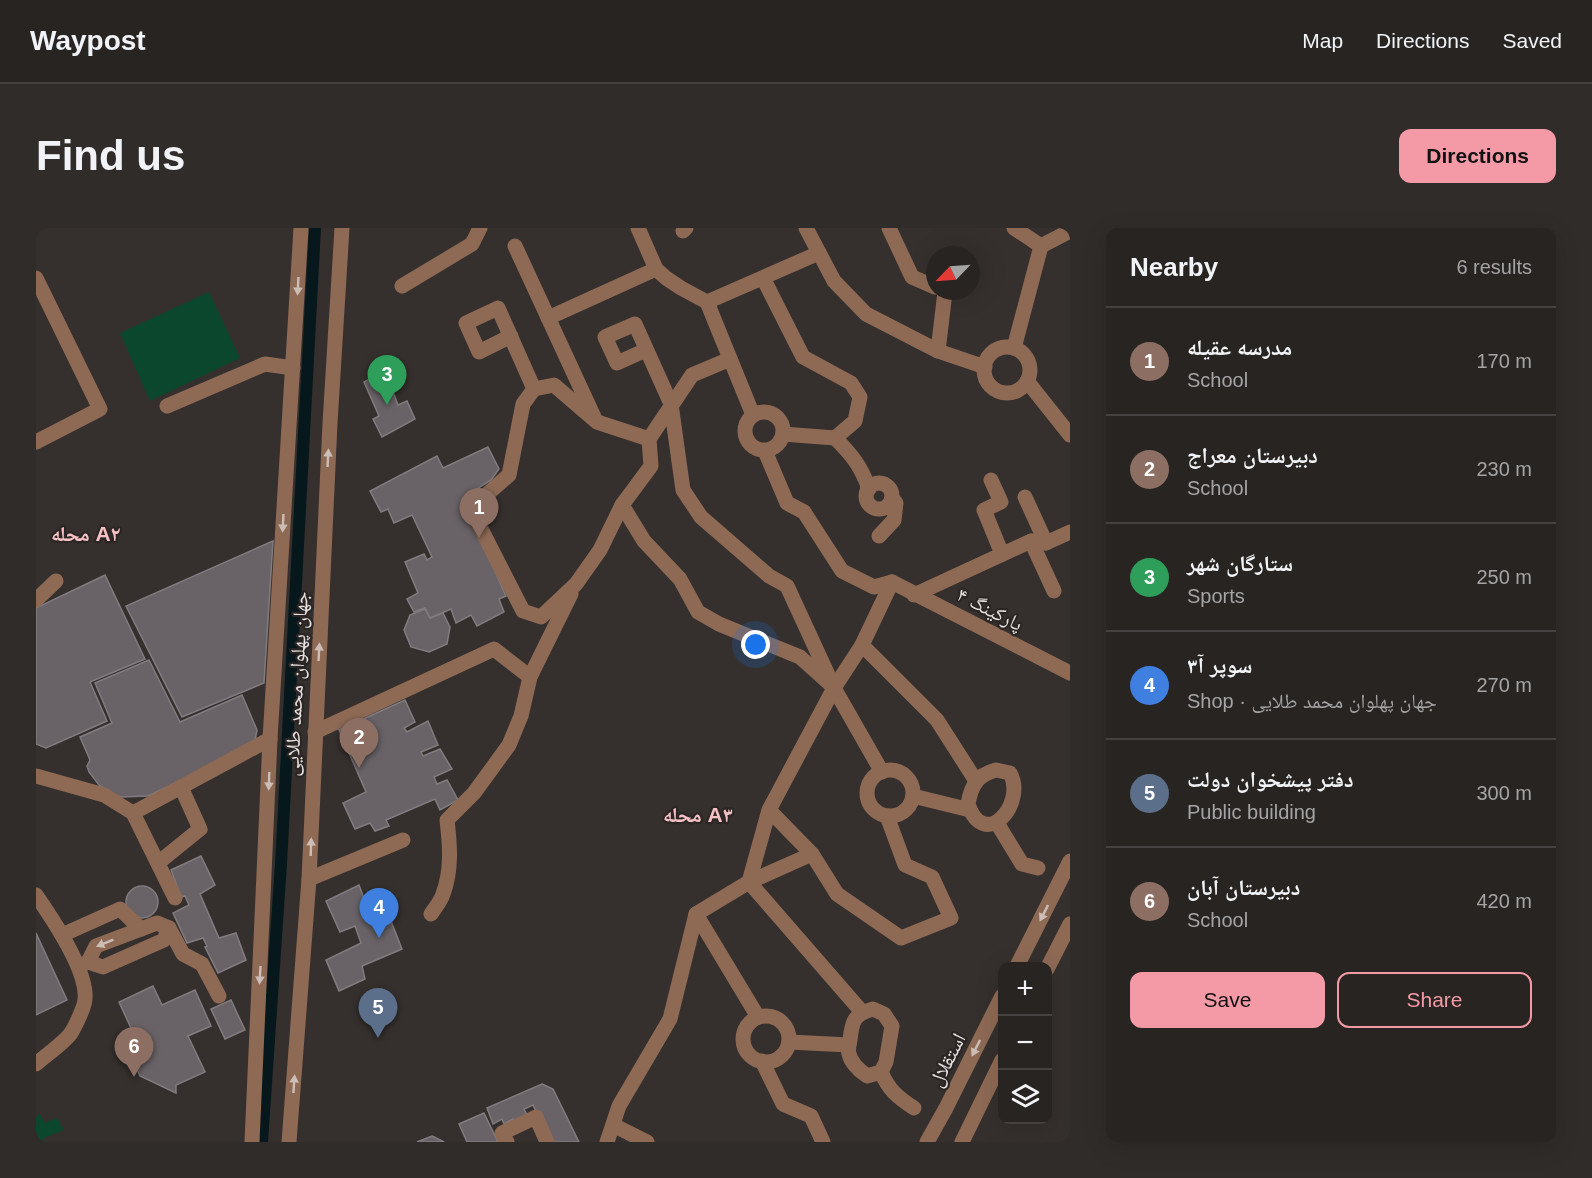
<!DOCTYPE html>
<html lang="en">
<head>
<meta charset="utf-8">
<style>
	:root { --surface:#282422; --page:#302c2a; --text:#f1f3f6; --muted:#a5a4a5; --line:#444140; --accent:#f49aa6 }
	body { margin:0; font-family:Arial,"Noto Naskh Arabic",sans-serif; background:var(--page); color:var(--text) }
	.controls { position:absolute; right:18px; bottom:18px; display:grid; overflow:hidden; border-radius:12px; box-shadow:0 6px 24px #0002 }
	.controls button { width:54px; height:54px; display:grid; place-items:center; padding:0; border:0; border-bottom:2px solid var(--line); background:var(--surface); color:var(--text); font:30px sans-serif }
	.compass { position:absolute; left:890px; top:18px; width:54px; height:54px; border-radius:50%; background:var(--surface); box-shadow:0 6px 24px #0002; rotate:245deg }
	.you { position:absolute; left:720px; top:417px; width:21px; height:21px; margin:-15px; border:4px solid #fff; border-radius:50%; background:#1a73e8; box-shadow:0 0 0 9px #1a73e833 }
	.badge { display:grid; place-items:center; width:39px; height:39px; border-radius:50%; background:var(--accent); color:#fff; font-size:20px; font-weight:700 }
	.pin { position:absolute; translate:-50% -50px; filter:drop-shadow(0 2px 3px #0008) }
	.pin::after { content:''; position:absolute; top:32px; width:21px; height:18px; background:inherit; clip-path:polygon(0 0,100% 0,50% 100%) }
	.list { margin:0; padding:0; list-style:none }
	h2 { display:flex; justify-content:space-between; align-items:center; height:78px; margin:0; padding:0 24px; font-size:26px }
	h2 small { font-size:20px; font-weight:400; color:var(--muted) }
	.list li { display:grid; grid-template-columns:39px 1fr auto; gap:18px; align-items:center; box-sizing:border-box; height:108px; padding:0 24px; border-top:2px solid var(--line) }
	.list b { display:block; font-size:22px; white-space:nowrap }
	.list p { margin:0; font-size:20px; white-space:nowrap; color:var(--muted) }
	.list em { font-size:20px; font-style:normal; color:var(--muted) }
	.actions { display:flex; gap:12px; padding:18px 24px }
	.actions a { flex:1; padding:14px 0; border:2px solid var(--accent); border-radius:12px; text-align:center; font-size:21px; color:var(--accent) }
	.actions .main { background:var(--accent); color:#111 }
	.icon { flex:none; width:33px; height:33px; fill:none; stroke:currentColor; stroke-width:2; stroke-linecap:round; stroke-linejoin:round }
	.map { position:relative; flex:none; width:1034px; height:914px; overflow:hidden; border-radius:12px }
	header { display:flex; align-items:center; gap:36px; box-sizing:border-box; height:84px; padding:0 30px; background:var(--surface); border-bottom:2px solid var(--line) }
	header strong { font-size:28px }
	nav { display:flex; gap:33px; margin-inline-start:auto; font-size:21px }
	.intro { display:flex; align-items:center; justify-content:space-between; box-sizing:border-box; height:144px; padding:0 36px }
	h1 { margin:0; font-size:42px }
	.button { padding:15px 27px; border-radius:12px; background:var(--accent); color:#111; font-size:21px; font-weight:700 }
	main { display:flex; gap:36px; padding:0 36px }
	aside { flex:1; background:var(--surface); border-radius:12px; box-shadow:0 6px 24px #0002 }
	.map>svg:first-child { display:block }
	.green { fill:#0b472d }
	.lines { fill:none; stroke-linecap:round; stroke-linejoin:round }
	.canal { stroke:#07181d; stroke-width:12 }
	.building { fill:#696367; stroke:#817c7f; stroke-width:1.5 }
	.minor { stroke:#8e6a55; stroke-width:15 }
	.oneway { fill:#ccbeb7 }
	.labels { text-anchor:middle; stroke-width:4.5; stroke-linejoin:round; paint-order:stroke }
	.street-label { font-size:20px; fill:#e6e2e1; stroke:#2b2624 }
	.neighbourhood-label { font-size:21px; font-weight:bold; fill:#f5c1c6; stroke:#2b2624 }
</style>
</head>
<body>
<header>
<strong>Waypost</strong>
<nav><a>Map</a><a>Directions</a><a>Saved</a></nav>
</header>
<div class="intro"><h1>Find us</h1><a class="button">Directions</a></div>
<main>
<div class="map">
<svg width="1034" height="914" viewBox="0 0 1034 914">
	<rect width="100%" height="100%" fill="#35302e"/>
	<g class="green">
		<polygon points="173,64 204,130 114,173 84,105"/>
		<polygon points="4,886 9,895 21,890 28,902 8,910 7,914 0,914 0,889"/>
	</g>
	<g class="lines">
		<polyline class="canal" points="226,914 245,636 279,0"/>
	</g>
	<g class="building">
		<polygon points="349,142 362,177 371,173 379,191 346,209 337,191 343,188 328,154"/>
		<polygon points="452,219 463,241 455,252 436,264 429,276 470,368 463,371 468,384 441,398 435,387 420,395 415,381 394,390 389,380 378,384 371,371 382,365 369,334 388,326 391,332 396,329 376,287 358,295 352,281 345,284 334,263 401,228 407,240"/>
		<polygon points="237,313 228,455 146,489 90,378"/>
		<polygon points="69,347 109,431 54,454 71,493 10,520 0,516 0,380"/>
		<polygon points="389,381 394,390 407,385 414,399 411,416 393,424 375,419 368,402 374,387"/>
		<polygon points="113,432 144,494 206,467 221,502 218,517 112,568 85,569 75,566 63,557 53,544 51,538 54,532 44,509 76,495 59,455"/>
		<polygon points="369,472 379,494 368,500 371,504 392,493 402,517 385,524 387,528 404,521 416,541 398,549 401,556 411,552 422,572 404,582 399,571 350,592 353,598 339,603 334,595 319,601 307,575 330,564 303,502"/>
		<polygon points="165,628 179,657 164,666 183,710 200,705 210,732 182,745 169,719 171,718 167,710 151,715 137,685 153,677 149,668 145,669 135,642"/>
		<polygon points="323,657 337,695 353,688 366,721 326,738 329,751 303,763 290,732 325,715 319,698 304,704 290,673"/>
		<circle cx="106" cy="674" r="16"/>
		<polygon points="0,705 31,772 0,787"/>
		<polygon points="117,758 126,777 159,762 175,798 152,808 169,844 140,857 140,865 104,848 89,816 100,811 83,774"/>
		<polygon points="195,772 209,802 189,811 175,781"/>
		<polygon points="506,856 517,861 543,914 514,914 497,877 488,881 492,889 480,894 477,891 468,896 466,891 457,896 451,880"/>
		<polygon points="448,885 462,914 431,914 423,896"/>
		<polygon points="396,908 408,914 381,914"/>
	</g>
	<g class="lines">
		<g class="minor">
			<polyline points="602,0 620,41 630,50 645,60 671,74 717,187"/>
			<polyline points="770,0 798,53 830,86 902,123 949,139"/>
			<polyline points="853,0 876,49 899,59"/>
			<polyline points="978,0 1005,18"/>
			<polyline points="647,3 650,0"/>
			<polyline points="479,18 558,189"/>
			<polyline points="0,50 64,181 0,214"/>
			<polyline points="727,50 767,129 815,155 824,169 819,193 799,210 747,206"/>
			<polyline points="366,58 436,16 444,0"/>
			<polyline points="671,74 783,25"/>
			<polyline points="512,90 620,41"/>
			<polyline points="475,108 443,124 430,95 462,80 498,161"/>
			<circle cx="971" cy="142" r="23"/>
			<polyline points="978,120 1005,18 1034,3"/>
			<polyline points="610,122 581,135 569,109 599,96 635,176 647,262 665,289 733,348 751,358 798,460 846,544"/>
			<polyline points="902,123 909,64 907,63"/>
			<polyline points="991,153 1034,207"/>
			<polyline points="131,178 229,136 257,140"/>
			<circle cx="728" cy="203" r="19"/>
			<path d="M799,210C816,227 825,238 833,261"/>
			<polyline points="613,211 561,194 518,157 498,161 487,176 473,247 440,276 442,295 487,383 505,389 540,356 564,322 586,277 615,238 613,211 656,147 694,131"/>
			<polyline points="729,223 751,275 768,284 806,343 838,359 856,354"/>
			<polyline points="955,252 965,274 948,282 966,326"/>
			<circle cx="843" cy="268" r="13"/>
			<polyline points="989,269 1010,315"/>
			<polyline points="586,277 608,313 644,351 662,384 683,396 764,429 794,456"/>
			<polyline points="843,308 858,292 860,275 856,270"/>
			<polyline points="995,313 1018,363"/>
			<polyline points="856,354 1034,445"/>
			<polyline points="878,367 995,313 1010,315 1034,304"/>
			<polyline points="0,372 20,353"/>
			<polyline points="826,417 901,492 940,553"/>
			<polyline points="279,504 458,421 494,449"/>
			<path d="M960,542L974,545C991,576 948,624 932,576C935,558 941,547 960,542Z"/>
			<circle cx="854" cy="565" r="23"/>
			<polyline points="0,548 68,567 97,585 234,511"/>
			<polyline points="877,568 934,582"/>
			<polyline points="733,582 776,626 801,666 865,710 915,690 896,649 869,637 851,588"/>
			<polyline points="97,585 139,670"/>
			<polyline points="961,595 986,636 1002,640"/>
			<polyline points="776,626 713,654 826,784"/>
			<polyline points="122,635 164,601 145,559"/>
			<polyline points="273,651 367,612"/>
			<path d="M0,667C16,690 52,743 49,771C49,778 39,799 35,805C29,814 9,828 0,836"/>
			<path d="M395,686C399,680 405,673 407,666C416,642 414,617 411,592L438,565L473,517L485,488L494,449L535,366"/>
			<polyline points="660,686 722,789"/>
			<polyline points="26,707 84,681 105,701"/>
			<polyline points="52,734 60,718 121,695 133,700 147,726 166,736 183,768"/>
			<polyline points="43,738 52,734 67,739 128,712 133,700"/>
			<polyline points="981,738 1034,633"/>
			<polyline points="1011,741 1034,696"/>
			<path d="M837,781L848,786L856,798L850,834L845,844L831,848C824,843 815,835 813,826C812,822 813,816 814,812C816,793 818,786 837,781Z"/>
			<circle cx="730" cy="811" r="23"/>
			<polyline points="753,814 813,817"/>
			<polyline points="726,833 747,876 775,888 787,914"/>
			<path d="M845,844C853,862 861,869 878,880"/>
			<polyline points="577,897 611,914"/>
			<polyline points="216,914 234,511 265,0"/>
			<polyline points="253,914 273,651 294,195 306,0"/>
			<polyline points="471,914 466,905 500,889 511,914"/>
			<polyline points="571,914 583,878 634,791 660,686 713,654 733,582 798,460 826,417 856,354"/>
			<polyline points="891,914 910,880 966,768"/>
			<polyline points="926,914 966,832"/>
		</g>
	</g>
	<defs><path id="oneway-solid" d="M-6-.8H1V-3.2L6.5 0L1 3.2V.8H-6Z" transform="scale(1.5)"/></defs>
	<g class="oneway">
		<use href="#oneway-solid" transform="translate(262 58) rotate(93)"/>
		<use href="#oneway-solid" transform="translate(292 230) rotate(-87)"/>
		<use href="#oneway-solid" transform="translate(247 295) rotate(93)"/>
		<use href="#oneway-solid" transform="translate(283 424) rotate(-87)"/>
		<use href="#oneway-solid" transform="translate(233 553) rotate(92)"/>
		<use href="#oneway-solid" transform="translate(275 619) rotate(-88)"/>
		<use href="#oneway-solid" transform="translate(1008 685) rotate(117)"/>
		<use href="#oneway-solid" transform="translate(69 715) rotate(158)"/>
		<use href="#oneway-solid" transform="translate(224 747) rotate(93)"/>
		<use href="#oneway-solid" transform="translate(940 820) rotate(117)"/>
		<use href="#oneway-solid" transform="translate(258 856) rotate(-86)"/>
	</g>
	<g class="labels">
		<g class="street-label">
			<text transform="translate(954 381) rotate(27)" y="7">پارکینگ ۴</text>
			<text transform="translate(260 456) rotate(-87)" y="7">جهان پهلوان محمد طلایی</text>
			<text transform="translate(911 832) rotate(-63)" y="7">استقلال</text>
		</g>
		<g class="neighbourhood-label">
			<text x="50" y="313">محله A۲</text>
			<text x="662" y="594">محله A۳</text>
		</g>
	</g>
</svg>
<div class="controls">
<button>+</button>
<button>−</button>
<button><svg class="icon" aria-label="layers" viewBox="0 0 24 24"><path d="M12 4l9 5-9 5-9-5zM3 14l9 5 9-5"/></svg></button>
</div>
<svg class="compass" viewBox="-18 -18 36 36"><path d="M0-13l5 13h-10z" fill="#e53935"/><path d="M0 13l5-13h-10z" fill="#a5a4a5"/></svg>
<div class="you"></div>
<div class="pin badge" style="left:443px;top:310px;background:#8d6e63">1</div>
<div class="pin badge" style="left:323px;top:540px;background:#8d6e63">2</div>
<div class="pin badge" style="left:351px;top:177px;background:#2e9e5b">3</div>
<div class="pin badge" style="left:343px;top:710px;background:#3f7fe0">4</div>
<div class="pin badge" style="left:342px;top:810px;background:#5c6f8a">5</div>
<div class="pin badge" style="left:98px;top:849px;background:#8d6e63">6</div>
</div>
<aside>
<h2>Nearby<small>6 results</small></h2>
<ul class="list">
<li><span class="badge" style="background:#8d6e63">1</span><div><b>مدرسه عقیله</b><p>School</p></div><em>170 m</em></li>
<li><span class="badge" style="background:#8d6e63">2</span><div><b>دبیرستان معراج</b><p>School</p></div><em>230 m</em></li>
<li><span class="badge" style="background:#2e9e5b">3</span><div><b>ستارگان شهر</b><p>Sports</p></div><em>250 m</em></li>
<li><span class="badge" style="background:#3f7fe0">4</span><div><b>سوپر آ۳</b><p>Shop · جهان پهلوان محمد طلایی</p></div><em>270 m</em></li>
<li><span class="badge" style="background:#5c6f8a">5</span><div><b>دفتر پیشخوان دولت</b><p>Public building</p></div><em>300 m</em></li>
<li><span class="badge" style="background:#8d6e63">6</span><div><b>دبیرستان آبان</b><p>School</p></div><em>420 m</em></li>
</ul>
<div class="actions"><a class="main">Save</a><a>Share</a></div>
</aside>
</main>
</body>
</html>
